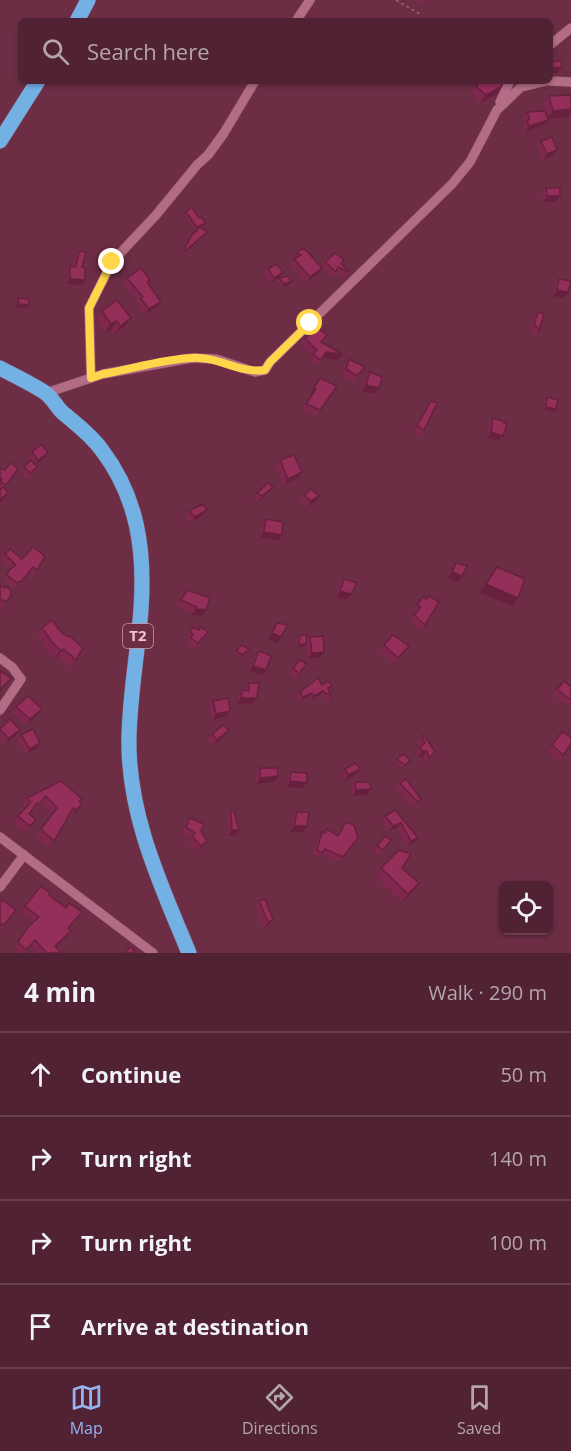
<!DOCTYPE html>
<html lang="en">
<head>
<meta charset="utf-8">
<style>
	:root { --surface:#512234; --page:#5b2f40; --text:#f1f3f6; --muted:#b4a4ac; --line:#673f4f; --accent:#95b2f1 }
	body { margin:0; font-family:"Open Sans",sans-serif; background:var(--page); color:var(--text) }
	.controls { position:absolute; right:18px; bottom:18px; display:grid; overflow:hidden; border-radius:9px; box-shadow:0 2px 4px #0004 }
	.controls button { width:54px; height:54px; display:grid; place-items:center; padding:0; border:0; border-bottom:2px solid var(--line); background:var(--surface); color:var(--text); font:30px sans-serif }
	.stop { position:absolute; width:18px; height:18px; margin:-14px; border:4px solid #ffd54a; border-radius:50%; background:#fff }
	.stop.end { background:#ffd54a; border-color:#fff; box-shadow:0 2px 6px #0008 }
	.list { margin:0; padding:0; list-style:none }
	h2 { display:flex; justify-content:space-between; align-items:center; height:78px; margin:0; padding:0 24px; font-size:26px }
	h2 small { font-size:20px; font-weight:400; color:var(--muted) }
	.list li { display:grid; grid-template-columns:39px 1fr auto; gap:18px; align-items:center; box-sizing:border-box; height:84px; padding:0 24px; border-top:2px solid var(--line) }
	.list b { display:block; font-size:22px; white-space:nowrap }
	.list em { font-size:20px; font-style:normal; color:var(--muted) }
	.icon { flex:none; width:33px; height:33px; fill:none; stroke:currentColor; stroke-width:2; stroke-linecap:round; stroke-linejoin:round }
	.map { position:relative; flex:none; width:571px; height:953px; overflow:hidden }
	.search { position:absolute; background:var(--surface); box-shadow:0 2px 4px #0004; left:18px; right:18px; top:18px; height:66px; display:flex; align-items:center; gap:15px; box-sizing:border-box; padding:0 21px; border-radius:9px; color:var(--muted); font-size:22px }
	.sheet { height:414px; background:var(--surface) }
	nav { display:flex; justify-content:space-around; align-items:center; box-sizing:border-box; height:84px; border-top:2px solid var(--line); background:var(--surface); font-size:16px; color:var(--muted) }
	nav a { display:grid; justify-items:center; gap:3px }
	nav .on { color:var(--accent) }
	.map>svg:first-child { display:block }
	.lines { fill:none; stroke-linecap:round; stroke-linejoin:round }
	.minor-casing { stroke:#844f64; stroke-width:10 }
	.trunk-casing { stroke:#844f64; stroke-width:16 }
	.path { stroke:#9d667a; stroke-width:1.5; stroke-dasharray:3 3; stroke-linecap:butt }
	.minor { stroke:#b36c85; stroke-width:9 }
	.trunk { stroke:#73b0e4; stroke-width:15 }
	.wall { fill:#7e284d }
	.shaded-wall { fill:#67213e }
	.building { fill:#932f59; stroke:#67213e; stroke-width:1.5 }
	.route { stroke:#ffd54a; stroke-width:8 }
	.labels { text-anchor:middle; stroke-width:4.5; stroke-linejoin:round; paint-order:stroke }
	.shield { fill:#6c2d45; stroke:#c798a8; stroke-width:1.5 }
	.shield-label { font-size:15px; font-weight:bold; fill:#eec6d2 }
</style>
</head>
<body>
<div class="map">
<svg width="571" height="953" viewBox="0 0 571 953">
	<rect width="100%" height="100%" fill="#6c2d45"/>
	<g class="lines">
		<defs>
			<g id="minor">
				<polyline points="296,21 310,0"/>
				<polyline points="550,45 571,28"/>
				<polyline points="550,81 571,82"/>
				<polyline points="500,102 510,81"/>
				<polyline points="91,378 89,308 112,262 156,215 197,165 208,155 224,133 255,81"/>
				<polyline points="46,393 103,374 192,358 216,359 255,372 265,370 270,362 452,184 470,162 497,110 521,87 546,81"/>
				<polyline points="0,658 12,667 21,679 0,710"/>
				<polyline points="0,837 153,953"/>
				<polyline points="0,887 24,855"/>
			</g>
			<g id="trunk">
				<polyline points="77,21 88,0"/>
				<polyline points="0,141 38,81"/>
				<path d="M0,368C15,376 30,383 44,392C51,396 56,406 62,412C76,424 90,434 101,449C138,497 145,551 141,609C138,651 130,693 129,736C127,813 160,883 189,953"/>
			</g>
		</defs>
		<use href="#minor" class="minor-casing"/>
		<use href="#trunk" class="trunk-casing"/>
		<polyline class="path" points="396,0 420,14"/>
		<use href="#minor" class="minor"/>
		<use href="#trunk" class="trunk"/>
	</g>
	<g class="wall">
		<polygon points="416,0 426,0 423,5"/>
		<polygon points="476,86 501,87 496,95 480,103 471,93"/>
		<polygon points="571,95 571,112 568,117 548,120 544,125 525,132 523,127 525,123 523,117 527,112 545,112 543,104 549,96"/>
		<polygon points="541,141 557,150 553,156 543,160 537,146"/>
		<polygon points="546,188 560,196 556,202 543,202 542,194"/>
		<polygon points="186,212 204,226 201,227 205,235 183,253 182,252 192,235 199,228 195,230 184,215"/>
		<polygon points="79,251 85,280 82,285 67,284 67,271 70,266 73,266 75,256"/>
		<polygon points="297,253 322,268 325,262 342,263 349,272 345,278 335,273 332,277 321,268 318,274 306,283 290,265"/>
		<polygon points="268,269 283,272 279,278 270,284 264,275"/>
		<polygon points="127,278 150,280 147,283 157,307 144,315 137,305 138,302 123,284"/>
		<polygon points="279,278 290,284 282,287 277,281"/>
		<polygon points="559,279 563,298 553,296 555,284"/>
		<polygon points="102,311 131,318 125,326 114,335 111,330 105,333 96,320"/>
		<polygon points="538,312 539,330 535,335 530,330 534,318"/>
		<polygon points="305,338 321,342 338,360 322,358 317,365 309,360 312,355 301,343"/>
		<polygon points="349,359 361,373 353,382 342,375 345,364"/>
		<polygon points="370,372 379,388 375,394 362,391 366,378"/>
		<polygon points="337,386 316,416 302,410 312,394 310,394"/>
		<polygon points="547,397 554,412 544,410 545,400"/>
		<polygon points="431,401 424,430 420,436 413,432"/>
		<polygon points="493,418 503,436 499,441 487,438 489,424"/>
		<polygon points="32,452 48,453 44,458 35,465 37,467 33,473 26,479 20,472 24,467 30,461 28,457"/>
		<polygon points="280,460 302,472 298,478 284,485 276,465"/>
		<polygon points="0,468 4,470 18,469 5,488 8,493 4,499 0,502"/>
		<polygon points="273,487 269,492 258,502 253,498 257,493"/>
		<polygon points="304,495 315,502 307,507 300,501"/>
		<polygon points="207,510 203,515 191,523 185,517 189,511"/>
		<polygon points="266,519 278,540 260,538 262,525"/>
		<polygon points="5,554 22,559 45,556 33,575 30,573 17,587 15,586 13,589 3,580 5,575 10,569 1,559"/>
		<polygon points="456,563 458,582 448,578 452,569"/>
		<polygon points="344,579 351,594 347,600 336,597 339,584"/>
		<polygon points="0,585 11,596 0,611"/>
		<polygon points="187,590 206,610 202,616 192,615 193,613 177,606"/>
		<polygon points="423,597 425,625 421,631 410,621 416,612 413,610"/>
		<polygon points="193,627 199,630 204,638 194,649 187,643 189,640 186,637"/>
		<polygon points="42,628 61,632 83,648 70,668 58,656 55,658 47,651 37,635"/>
		<polygon points="300,635 307,641 310,637 324,652 320,657 308,659 306,645 304,647 297,647 298,638"/>
		<polygon points="384,645 409,646 405,652 394,663 380,651"/>
		<polygon points="236,651 247,652 241,658 234,654"/>
		<polygon points="259,651 266,670 262,675 249,671 255,656"/>
		<polygon points="300,660 307,664 295,679 289,674"/>
		<polygon points="249,683 257,698 253,703 237,704 238,696 242,690 245,690 245,688"/>
		<polygon points="322,685 329,691 331,697 328,702 320,695 311,700 309,697 300,701 297,696 300,692"/>
		<polygon points="571,687 571,706 567,702 565,704 553,695 557,689"/>
		<polygon points="213,701 230,711 226,716 212,720 209,707"/>
		<polygon points="16,707 38,714 26,725 12,713"/>
		<polygon points="0,729 20,730 16,735 5,744 0,739"/>
		<polygon points="562,732 571,744 559,761 548,750"/>
		<polygon points="212,734 225,736 213,746 208,740"/>
		<polygon points="21,735 36,749 26,754 17,740"/>
		<polygon points="422,736 431,758 425,763 423,757 418,757 416,753 420,747 418,742"/>
		<polygon points="397,759 408,764 403,768 395,762"/>
		<polygon points="260,768 274,782 256,784 256,774"/>
		<polygon points="345,769 360,769 356,775 344,781 341,775"/>
		<polygon points="291,772 302,788 286,787 287,778"/>
		<polygon points="61,781 82,804 77,811 71,817 69,815 49,848 36,836 52,814 42,802 34,811 33,809 29,814 36,820 25,833 13,822 25,808 22,805 27,798"/>
		<polygon points="355,782 367,795 352,796 351,788"/>
		<polygon points="400,783 421,799 414,808 396,789"/>
		<polygon points="395,810 414,843 407,846 397,828 389,831 381,822 385,816"/>
		<polygon points="231,811 235,836 228,836 227,817"/>
		<polygon points="297,812 303,832 290,832 293,818"/>
		<polygon points="190,818 201,831 203,846 197,851 188,841 190,839 182,832"/>
		<polygon points="327,829 337,835 358,838 340,862 322,853 319,857 313,855 318,836 322,832 324,833"/>
		<polygon points="391,840 379,856 373,852 377,846"/>
		<polygon points="381,868 402,868 419,883 413,892 402,902 376,877"/>
		<polygon points="49,895 66,908 82,912 69,928 67,937 56,947 61,953 38,953 31,945 24,953 19,953 14,948 28,927 34,922 21,912 25,906"/>
		<polygon points="259,901 269,925 264,928 255,907"/>
		<polygon points="0,903 16,910 0,931"/>
	</g>
	<g class="shaded-wall">
		<polygon points="562,67 558,73 550,73 550,68"/>
		<polygon points="501,87 496,95 480,103 486,95"/>
		<polygon points="571,109 571,112 568,117 547,119 553,111"/>
		<polygon points="548,120 544,125 525,132 529,126"/>
		<polygon points="557,150 553,156 543,160 547,154"/>
		<polygon points="547,196 560,196 556,202 543,202"/>
		<polygon points="207,232 205,235 183,253 185,251"/>
		<polygon points="322,268 318,274 306,283 310,277"/>
		<polygon points="283,272 279,278 270,284 274,278"/>
		<polygon points="70,279 85,280 82,285 67,284"/>
		<polygon points="292,281 290,284 282,287 284,284"/>
		<polygon points="557,290 568,292 563,298 553,296"/>
		<polygon points="161,302 157,307 144,315 149,309"/>
		<polygon points="18,304 29,305 27,308 16,307"/>
		<polygon points="131,318 125,326 114,335 120,326"/>
		<polygon points="117,321 111,330 105,333 111,324"/>
		<polygon points="326,352 342,354 338,360 322,358"/>
		<polygon points="366,385 379,388 375,394 362,391"/>
		<polygon points="314,388 316,389 312,394 310,394"/>
		<polygon points="546,407 556,409 554,412 544,410"/>
		<polygon points="491,432 503,436 499,441 487,438"/>
		<polygon points="48,453 44,458 34,466 38,460"/>
		<polygon points="302,472 298,478 284,485 288,479"/>
		<polygon points="273,487 269,492 258,502 262,496"/>
		<polygon points="8,493 4,499 0,502 0,500"/>
		<polygon points="319,496 315,502 307,507 311,501"/>
		<polygon points="207,510 203,515 191,523 195,517"/>
		<polygon points="264,532 282,535 278,540 260,538"/>
		<polygon points="452,572 462,576 458,582 448,578"/>
		<polygon points="486,584 518,598 512,606 480,593"/>
		<polygon points="340,591 351,594 347,600 336,597"/>
		<polygon points="196,609 206,610 202,616 192,615"/>
		<polygon points="272,633 281,637 277,643 268,639"/>
		<polygon points="299,644 306,644 304,647 297,647"/>
		<polygon points="64,649 58,656 55,658 60,650"/>
		<polygon points="324,652 320,657 308,659 312,653"/>
		<polygon points="253,666 266,670 262,675 249,671"/>
		<polygon points="12,678 8,683 0,691 0,689"/>
		<polygon points="323,691 320,695 311,700 314,696"/>
		<polygon points="312,693 309,697 300,701 303,697"/>
		<polygon points="241,698 257,698 253,703 237,704"/>
		<polygon points="42,709 38,714 26,725 30,719"/>
		<polygon points="230,711 226,716 212,720 216,714"/>
		<polygon points="20,730 16,735 5,744 9,738"/>
		<polygon points="229,730 225,736 213,746 217,740"/>
		<polygon points="40,743 36,749 26,754 30,749"/>
		<polygon points="422,751 427,751 423,757 418,757"/>
		<polygon points="360,769 356,775 344,781 348,775"/>
		<polygon points="278,776 274,782 256,784 260,778"/>
		<polygon points="290,781 307,783 302,788 286,787"/>
		<polygon points="371,789 367,795 352,796 356,790"/>
		<polygon points="82,804 77,811 71,817 76,810"/>
		<polygon points="401,823 397,828 389,831 393,826"/>
		<polygon points="294,826 307,826 303,832 290,832"/>
		<polygon points="232,830 239,830 235,836 228,836"/>
		<polygon points="418,838 414,843 407,846 411,841"/>
		<polygon points="207,841 203,846 197,851 201,846"/>
		<polygon points="419,883 413,892 402,902 408,894"/>
		<polygon points="273,920 269,925 264,928 268,922"/>
		<polygon points="71,931 67,937 51,951 55,946"/>
	</g>
	<g class="building">
		<polygon points="561,61 562,67 550,68 550,62"/>
		<polygon points="481,81 501,81 503,83 501,87 486,95 476,86"/>
		<polygon points="571,95 571,109 553,111 549,96"/>
		<polygon points="545,111 548,120 529,126 527,121 530,118 527,112"/>
		<polygon points="552,137 557,150 547,154 541,141"/>
		<polygon points="546,188 560,188 560,196 547,196"/>
		<polygon points="192,207 199,218 201,217 206,223 197,227 186,212"/>
		<polygon points="200,227 207,232 185,251 184,249 192,235"/>
		<polygon points="301,249 306,250 322,268 310,277 294,259 301,255 297,253"/>
		<polygon points="79,251 86,252 82,267 85,268 85,280 70,279 70,266 76,267"/>
		<polygon points="335,253 344,260 341,263 349,272 338,267 336,272 325,262"/>
		<polygon points="276,264 283,272 274,278 268,269"/>
		<polygon points="141,268 150,280 147,282 161,302 149,309 141,299 143,297 127,278"/>
		<polygon points="287,276 292,281 284,284 279,278"/>
		<polygon points="559,279 571,281 568,292 557,290"/>
		<polygon points="19,298 29,299 29,305 18,304"/>
		<polygon points="117,300 131,318 120,326 117,321 111,324 102,311"/>
		<polygon points="538,312 544,314 539,330 534,324"/>
		<polygon points="318,328 327,335 321,342 342,354 326,352 321,360 313,354 317,350 305,338"/>
		<polygon points="349,359 365,367 357,376 346,369"/>
		<polygon points="370,372 382,377 379,388 366,385"/>
		<polygon points="320,378 337,386 320,410 306,404 316,389 314,388"/>
		<polygon points="547,397 558,400 556,409 546,407"/>
		<polygon points="431,401 437,403 424,430 417,426"/>
		<polygon points="493,418 505,422 504,423 507,424 503,436 491,432"/>
		<polygon points="42,444 48,453 38,460 32,452"/>
		<polygon points="294,455 302,472 288,479 280,460"/>
		<polygon points="31,460 37,467 30,473 24,467"/>
		<polygon points="11,463 18,469 6,485 0,481 2,479 0,477 0,468 4,470"/>
		<polygon points="268,483 273,487 262,496 257,493"/>
		<polygon points="4,487 8,493 0,500 0,489"/>
		<polygon points="311,489 319,496 311,501 304,495"/>
		<polygon points="203,504 207,510 195,517 189,511"/>
		<polygon points="266,519 283,522 282,535 264,532"/>
		<polygon points="33,547 45,556 37,570 33,567 21,582 19,581 17,583 7,575 9,570 16,565 5,554 10,549 22,559"/>
		<polygon points="456,563 467,566 462,576 452,572"/>
		<polygon points="497,567 525,579 518,598 486,584"/>
		<polygon points="344,579 357,583 351,594 340,591"/>
		<polygon points="0,585 4,588 6,586 11,591 11,596 6,602 0,599"/>
		<polygon points="187,590 210,598 206,610 196,609 197,607 181,600"/>
		<polygon points="429,596 439,602 425,625 414,615 421,607 417,605 423,597 426,599"/>
		<polygon points="52,620 61,632 68,637 70,636 83,648 76,660 64,649 60,650 53,643 42,628"/>
		<polygon points="277,623 288,625 281,637 272,633"/>
		<polygon points="193,627 199,630 201,627 208,632 198,643 191,638 193,634 190,632"/>
		<polygon points="300,635 307,635 306,644 299,644"/>
		<polygon points="393,635 409,646 398,658 384,645"/>
		<polygon points="323,636 324,652 312,653 310,637"/>
		<polygon points="242,645 249,649 243,655 236,651"/>
		<polygon points="259,651 271,656 266,670 253,666"/>
		<polygon points="300,660 307,664 299,673 293,668"/>
		<polygon points="0,671 12,678 0,689"/>
		<polygon points="318,678 322,685 328,681 332,686 328,688 331,697 323,691 314,696 312,693 303,697 300,692"/>
		<polygon points="564,681 571,687 571,697 569,699 557,689"/>
		<polygon points="249,683 259,683 257,698 241,698 242,690 249,691"/>
		<polygon points="28,696 42,709 30,719 16,707"/>
		<polygon points="228,698 230,711 216,714 213,701"/>
		<polygon points="10,719 20,730 9,738 0,730 0,729"/>
		<polygon points="223,725 229,730 217,740 212,734"/>
		<polygon points="33,729 40,743 30,749 21,735"/>
		<polygon points="562,732 571,737 571,744 563,755 552,745"/>
		<polygon points="424,735 435,752 429,758 427,751 422,751 420,747 425,743 422,736"/>
		<polygon points="404,754 410,761 405,765 397,759"/>
		<polygon points="356,763 360,769 348,775 345,769"/>
		<polygon points="260,768 277,768 278,776 260,778"/>
		<polygon points="291,772 307,773 307,783 290,781"/>
		<polygon points="406,779 421,799 418,802 400,783"/>
		<polygon points="61,781 82,799 79,801 82,804 76,810 73,808 54,841 41,829 57,808 46,796 39,804 37,803 29,814 36,820 30,826 18,816 31,802 27,798"/>
		<polygon points="355,782 369,782 371,789 356,790"/>
		<polygon points="395,810 418,838 411,841 401,823 393,826 385,816"/>
		<polygon points="231,811 234,811 239,830 232,830"/>
		<polygon points="297,812 309,812 307,826 294,826"/>
		<polygon points="190,818 204,824 201,831 207,841 201,846 192,836 195,833 186,827"/>
		<polygon points="346,822 354,825 358,838 343,857 325,849 322,853 317,850 322,832 325,833 327,829 338,836"/>
		<polygon points="385,836 391,840 383,850 377,846"/>
		<polygon points="399,850 411,854 402,868 419,883 408,894 381,868"/>
		<polygon points="41,886 50,893 49,895 66,908 69,903 82,912 68,928 71,931 55,946 61,953 47,953 35,940 26,950 18,942 28,927 39,917 25,906"/>
		<polygon points="265,899 273,920 268,922 259,901"/>
		<polygon points="3,900 16,910 4,925 1,924 0,926 0,903"/>
		<polygon points="130,947 134,950 133,953 125,953"/>
	</g>
	<g class="lines">
		<path class="route" d="M112,262L89,308L91,378L103,374C132,369 163,359 192,358C218,356 240,374 265,370L270,362L310,323"/>
	</g>
	<g class="labels">
		<rect class="shield" x="123" y="624" width="30" height="24" rx="4.5"/>
		<g class="shield-label">
			<text x="138" y="641">T2</text>
		</g>
	</g>
</svg>
<div class="controls">
<button><svg class="icon" aria-label="locate" viewBox="0 0 24 24"><circle cx="12" cy="12" r="6"/><path d="M12 2v4M12 18v4M2 12h4M18 12h4"/></svg></button>
</div>
<div class="stop" style="left:310px;top:323px"></div>
<div class="stop end" style="left:112px;top:262px"></div>
<div class="search"><svg class="icon" aria-label="search" viewBox="0 0 24 24"><circle cx="10" cy="10" r="6"/><path d="M15 15l6 6"/></svg>Search here</div>
</div>
<section class="sheet">
<h2>4 min<small>Walk · 290 m</small></h2>
<ul class="list">
<li><svg class="icon" aria-label="ahead" viewBox="0 0 24 24"><path d="M12 20V5M6 11l6-6 6 6"/></svg><div><b>Continue</b></div><em>50 m</em></li>
<li><svg class="icon" aria-label="right" viewBox="0 0 24 24"><path d="M7 20v-9h11M14 6l5 5-5 5"/></svg><div><b>Turn right</b></div><em>140 m</em></li>
<li><svg class="icon" aria-label="right" viewBox="0 0 24 24"><path d="M7 20v-9h11M14 6l5 5-5 5"/></svg><div><b>Turn right</b></div><em>100 m</em></li>
<li><svg class="icon" aria-label="arrive" viewBox="0 0 24 24"><path d="M6 21V4h12l-3 4 3 4H6"/></svg><div><b>Arrive at destination</b></div></li>
</ul>
</section>
<nav>
<a class="on"><svg class="icon" aria-label="map" viewBox="0 0 24 24"><path d="M3 6l6-2 6 2 6-2v14l-6 2-6-2-6 2zM9 4v14M15 6v14"/></svg>Map</a>
<a><svg class="icon" aria-label="directions" viewBox="0 0 24 24"><path d="M12 3l9 9-9 9-9-9zM9 14v-3h6M13 9l2 2-2 2"/></svg>Directions</a>
<a><svg class="icon" aria-label="saved" viewBox="0 0 24 24"><path d="M7 4h10v16l-5-4-5 4z"/></svg>Saved</a>
</nav>
</body>
</html>
